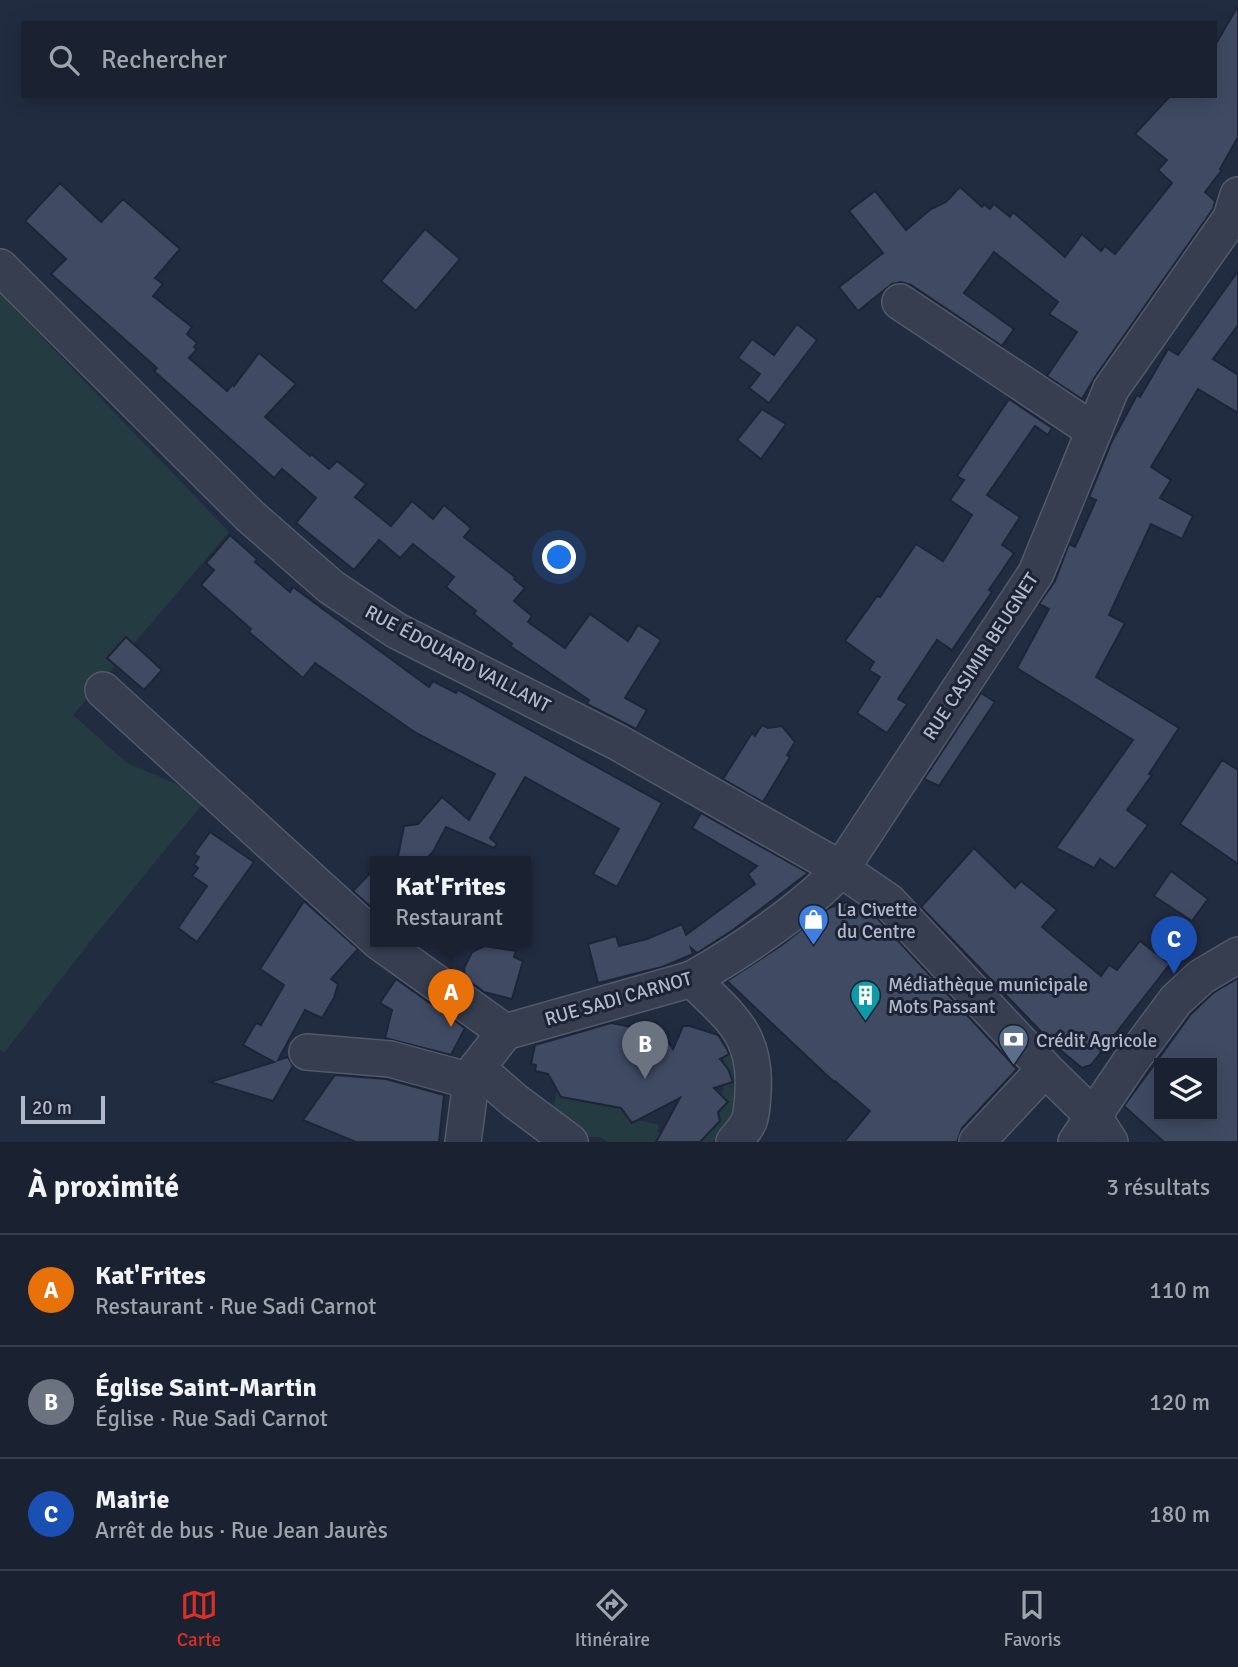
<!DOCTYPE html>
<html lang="fr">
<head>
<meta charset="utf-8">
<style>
	:root { --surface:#1a2131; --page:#232939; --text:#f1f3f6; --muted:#9fa3ab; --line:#383e4d; --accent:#d93025 }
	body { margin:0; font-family:Signika,sans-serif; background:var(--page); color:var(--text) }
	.controls { position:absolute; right:21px; bottom:21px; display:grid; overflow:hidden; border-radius:0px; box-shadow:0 4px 18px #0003 }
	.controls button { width:63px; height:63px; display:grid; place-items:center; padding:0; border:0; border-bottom:2px solid var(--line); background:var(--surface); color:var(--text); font:35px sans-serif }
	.scale { position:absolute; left:21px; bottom:18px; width:84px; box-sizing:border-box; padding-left:7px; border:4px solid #b2b9cb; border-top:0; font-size:19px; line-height:24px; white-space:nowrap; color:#b2b9cb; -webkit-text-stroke:5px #1b2335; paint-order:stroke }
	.you { position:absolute; left:560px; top:558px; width:24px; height:24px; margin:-18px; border:5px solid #fff; border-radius:50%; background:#1a73e8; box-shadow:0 0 0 10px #1a73e833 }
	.badge { display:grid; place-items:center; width:46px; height:46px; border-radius:50%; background:var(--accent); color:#fff; font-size:23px; font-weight:700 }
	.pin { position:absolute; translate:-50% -58px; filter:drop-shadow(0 2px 4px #0008) }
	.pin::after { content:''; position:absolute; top:37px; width:24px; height:21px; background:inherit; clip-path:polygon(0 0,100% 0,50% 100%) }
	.popup { position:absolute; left:370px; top:856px; width:161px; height:91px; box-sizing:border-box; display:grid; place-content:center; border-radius:0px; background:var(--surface); filter:drop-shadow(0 2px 5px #0005); font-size:23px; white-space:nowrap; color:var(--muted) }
	.popup b { font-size:26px; color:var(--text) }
	.popup::after { content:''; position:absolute; left:50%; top:100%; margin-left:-14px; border:14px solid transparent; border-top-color:var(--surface) }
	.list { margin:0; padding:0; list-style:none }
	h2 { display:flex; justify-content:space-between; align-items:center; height:91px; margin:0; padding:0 28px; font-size:30px }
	h2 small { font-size:23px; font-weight:400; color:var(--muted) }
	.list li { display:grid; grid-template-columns:46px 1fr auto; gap:21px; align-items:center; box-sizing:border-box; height:112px; padding:0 28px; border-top:2px solid var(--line) }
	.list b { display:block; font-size:26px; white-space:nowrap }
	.list p { margin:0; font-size:23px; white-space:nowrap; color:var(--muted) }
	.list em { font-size:23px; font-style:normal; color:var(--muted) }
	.icon { flex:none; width:38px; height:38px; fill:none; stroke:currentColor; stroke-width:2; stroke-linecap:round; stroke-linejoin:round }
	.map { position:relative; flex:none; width:1238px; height:1142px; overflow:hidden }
	.search { position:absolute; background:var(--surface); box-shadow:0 4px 18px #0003; left:21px; right:21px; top:21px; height:77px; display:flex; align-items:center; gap:18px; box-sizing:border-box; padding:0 24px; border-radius:0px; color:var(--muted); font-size:26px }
	.sheet { height:427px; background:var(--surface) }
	nav { display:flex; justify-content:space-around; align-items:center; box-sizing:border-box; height:98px; border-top:2px solid var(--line); background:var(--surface); font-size:19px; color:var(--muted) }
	nav a { display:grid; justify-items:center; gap:4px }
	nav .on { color:var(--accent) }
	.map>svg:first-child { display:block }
	.green { fill:#243b42 }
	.building { fill:#404b63; stroke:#1d2537; stroke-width:2; fill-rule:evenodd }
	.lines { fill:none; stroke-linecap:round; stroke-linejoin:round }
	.minor-casing { stroke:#51596b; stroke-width:38 }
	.minor { stroke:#363e50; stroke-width:35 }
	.labels { text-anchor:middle; stroke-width:6; stroke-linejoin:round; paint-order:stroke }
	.street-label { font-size:19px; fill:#b2b9cb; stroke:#1b2335 }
	.poi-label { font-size:19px; fill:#b2b9cb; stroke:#1b2335; text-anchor:start }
</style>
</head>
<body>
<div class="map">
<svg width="1238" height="1142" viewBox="0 0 1238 1142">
	<rect width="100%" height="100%" fill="#222c41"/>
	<g class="green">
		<polygon points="0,293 229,532 73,715 127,763 174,783 205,801 88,944 4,1053 0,1049"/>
		<path d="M735,1045C737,1084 744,1113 713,1142H694L713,1128L710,1113L718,1112L727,1102L721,1096L725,1084L733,1081C730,1073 724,1066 723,1057L731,1053Z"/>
		<polygon points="557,1089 610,1106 615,1107 616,1102 637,1106 630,1120 632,1123 637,1120 659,1125 657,1132 661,1133 656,1142 608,1142 600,1137 587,1137 574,1132 554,1105"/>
	</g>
	<g class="building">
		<polygon points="1238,6 1238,137 1220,169 1222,170 1205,192 1215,201 1213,209 1095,377 1082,399 1047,376 1077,332 1049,314 1058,302 994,252 964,293 1014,329 1002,346 911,285 901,282 892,284 858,311 839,287 883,253 849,211 875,191 906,230 931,209 946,202 960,187 982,207 984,204 990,209 994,204 1010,217 1013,212 1065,257 1082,234 1101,251 1105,246 1115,254 1172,183 1158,170 1167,160 1135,134 1170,96 1215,96 1215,45"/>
		<polygon points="60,183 101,222 123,199 180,249 155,278 163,284 153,296 192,327 187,334 197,343 194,347 197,349 189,358 227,391 233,384 234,386 259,353 296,384 265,417 310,456 311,454 329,469 337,461 366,484 355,497 391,526 412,501 433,519 444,505 471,528 464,537 515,577 514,579 525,588 514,601 532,616 528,622 565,648 590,614 628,641 638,625 661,640 625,698 647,710 636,729 587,704 589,700 510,646 512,644 474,614 476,611 446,587 454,577 413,544 400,558 379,540 354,570 296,523 316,498 282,469 274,478 154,371 157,368 51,274 66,259 25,221"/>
		<polygon points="425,229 460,259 416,311 381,281"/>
		<polygon points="1238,271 1238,325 1213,359 1238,375 1238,413 1198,389 1151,467 1171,480 1160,498 1193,516 1182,539 1151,524 1109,615 1125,623 1096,677 1179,728 1149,774 1152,775 1127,810 1148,825 1115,869 1100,859 1094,868 1056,848 1133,740 1017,668 1049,609 1039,604 1055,581 1069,544 1075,547 1096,500 1089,497 1111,443 1137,395 1140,397 1168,349 1178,355"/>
		<polygon points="797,324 817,340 769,403 749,388 760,374 738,358 752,339 774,355"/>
		<polygon points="1009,399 1052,428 1048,435 1035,426 987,495 1020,517 1002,545 1014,553 989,590 992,592 952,650 937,640 898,699 907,704 887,733 857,713 880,677 869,670 874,662 845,641 877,596 880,597 916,544 943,561 972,515 950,500 964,480 957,476"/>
		<polygon points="762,409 786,424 761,459 737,440"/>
		<polygon points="230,535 257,559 255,562 290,592 293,587 429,687 433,681 456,693 458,690 662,803 617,887 593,874 619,829 525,777 490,838 497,844 494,848 446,827 433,852 424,861 397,861 404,826 418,824 442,797 469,820 495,774 416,733 315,663 303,678 249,632 251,629 201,585 214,570 206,563"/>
		<polygon points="126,637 162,670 144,690 107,658"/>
		<polygon points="981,693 995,702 939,786 924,779"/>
		<polygon points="762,725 768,728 782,726 795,742 787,755 790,757 763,802 723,779 752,733 755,736"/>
		<polygon points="1222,760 1238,770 1238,864 1180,824"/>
		<polygon points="701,813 808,873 733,930 697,953 691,948 693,954 662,967 598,983 588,944 616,936 619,946 647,939 682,924 686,935 755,884 748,874 757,866 692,828"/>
		<polygon points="210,832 254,862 197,942 178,928 207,886 192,876 198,868 194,865 199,857 194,854"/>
		<polygon points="974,848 1015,888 1021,881 1057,910 1042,927 1101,976 1109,965 1117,970 1140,941 1170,964 1091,1065 1082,1068 1053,1044 921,907"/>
		<polygon points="376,867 376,904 372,908 353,891"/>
		<polygon points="1171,871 1208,899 1192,921 1154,896"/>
		<polygon points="304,901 358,949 331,979 338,984 334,998 322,1018 305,1010 278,1060 288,1057 293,1066 273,1101 210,1082 274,1062 243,1045 256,1023 261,1025 284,985 260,969"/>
		<polygon points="846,902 862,908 876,917 1017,1069 962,1128 957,1142 844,1142 870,1111 835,1081 834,1082 727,981 782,945 829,908"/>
		<polygon points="484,946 516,951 514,957 523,961 512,999 484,992 465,978 464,968 472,952"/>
		<path d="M1238,978V1142H1164L1124,1106L1191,1014L1213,993ZM1159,1063H1212V1116H1159Z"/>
		<polygon points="396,979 465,1028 451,1055 385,1038 392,1010 380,1003"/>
		<polygon points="656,1022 673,1049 683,1026 690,1026 718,1035 727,1049 729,1054 720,1059 728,1069 733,1082 714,1088 728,1102 718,1112 720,1121 700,1142 656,1142 680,1098 632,1123 621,1108 561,1097 548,1074 535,1071 536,1065 531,1064 535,1045 611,1023 632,1027"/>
		<polygon points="335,1075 386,1079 444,1095 439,1142 356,1142 303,1120"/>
	</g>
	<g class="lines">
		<defs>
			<g id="minor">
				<polyline points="0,267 250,516 331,587 397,631 617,742 841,869 889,902 1045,1069 1094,1117 1110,1142"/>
				<polyline points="900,302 1094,431"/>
				<polyline points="103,690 376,939"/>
				<polyline points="378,941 505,1032"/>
				<path d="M692,979C730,1017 757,1034 753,1093C751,1120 752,1121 734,1142"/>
				<polyline points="307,1052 390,1059 471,1081"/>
				<polyline points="477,1068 515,1101 570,1142"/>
				<path d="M463,1142L471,1081L477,1068L505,1032L692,979C741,951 803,910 841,869L1036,573L1111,389L1231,218L1238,195"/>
				<polyline points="977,1142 1045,1069"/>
				<polyline points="1076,1142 1130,1062 1176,1000 1201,977 1238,955"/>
			</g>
		</defs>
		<use href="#minor" class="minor-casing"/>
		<use href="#minor" class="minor"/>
	</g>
	<defs>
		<symbol id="shop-pin" viewBox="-11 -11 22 30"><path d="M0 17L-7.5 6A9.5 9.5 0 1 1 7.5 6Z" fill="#3f7fe0" stroke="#1b2335"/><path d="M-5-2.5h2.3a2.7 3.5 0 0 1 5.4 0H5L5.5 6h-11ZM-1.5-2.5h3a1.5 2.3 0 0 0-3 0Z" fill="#fff"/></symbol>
		<symbol id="building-pin" viewBox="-11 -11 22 30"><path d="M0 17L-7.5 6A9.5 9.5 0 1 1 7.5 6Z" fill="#0f9aa8" stroke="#1b2335"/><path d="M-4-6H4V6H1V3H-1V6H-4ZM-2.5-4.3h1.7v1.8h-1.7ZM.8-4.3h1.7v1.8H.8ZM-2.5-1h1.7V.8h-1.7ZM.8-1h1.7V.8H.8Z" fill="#fff"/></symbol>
		<symbol id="bank-pin" viewBox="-11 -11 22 30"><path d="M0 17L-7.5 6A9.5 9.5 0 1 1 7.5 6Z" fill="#5c6f8a" stroke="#1b2335"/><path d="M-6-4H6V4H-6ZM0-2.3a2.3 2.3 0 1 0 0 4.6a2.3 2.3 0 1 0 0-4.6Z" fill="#fff"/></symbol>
	</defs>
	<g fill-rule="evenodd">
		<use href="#shop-pin" x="796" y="902" width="35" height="47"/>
		<use href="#building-pin" x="848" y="978" width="35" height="47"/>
		<use href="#bank-pin" x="996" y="1022" width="35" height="47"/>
	</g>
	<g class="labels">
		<g class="street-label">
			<text transform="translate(980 656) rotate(-57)" y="7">RUE CASIMIR BEUGNET</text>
			<text transform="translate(458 658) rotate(28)" y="7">RUE ÉDOUARD VAILLANT</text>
			<text transform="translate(618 998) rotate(-16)" y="7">RUE SADI CARNOT</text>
		</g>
		<g class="poi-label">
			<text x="837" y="916">La Civette<tspan x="837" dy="22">du Centre</tspan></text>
			<text x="888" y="991">Médiathèque municipale<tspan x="888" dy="22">Mots Passant</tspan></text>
			<text x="1036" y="1047">Crédit Agricole</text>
		</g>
	</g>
</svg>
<div class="controls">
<button><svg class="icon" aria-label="layers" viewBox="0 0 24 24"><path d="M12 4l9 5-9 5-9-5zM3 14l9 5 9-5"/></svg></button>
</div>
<div class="scale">20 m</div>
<div class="you"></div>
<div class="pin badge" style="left:451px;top:1027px;background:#e8710a">A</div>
<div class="popup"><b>Kat'Frites</b>Restaurant</div>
<div class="pin badge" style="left:645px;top:1079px;background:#6b7280">B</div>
<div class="pin badge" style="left:1174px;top:974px;background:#1a4fb4">C</div>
<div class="search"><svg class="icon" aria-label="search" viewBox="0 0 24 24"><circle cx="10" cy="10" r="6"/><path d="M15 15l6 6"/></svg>Rechercher</div>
</div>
<section class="sheet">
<h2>À proximité<small>3 résultats</small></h2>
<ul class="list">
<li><span class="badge" style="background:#e8710a">A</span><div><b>Kat'Frites</b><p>Restaurant · Rue Sadi Carnot</p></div><em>110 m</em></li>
<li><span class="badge" style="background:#6b7280">B</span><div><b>Église Saint-Martin</b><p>Église · Rue Sadi Carnot</p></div><em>120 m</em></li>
<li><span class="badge" style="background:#1a4fb4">C</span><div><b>Mairie</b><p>Arrêt de bus · Rue Jean Jaurès</p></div><em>180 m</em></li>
</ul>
</section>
<nav>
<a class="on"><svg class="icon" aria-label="map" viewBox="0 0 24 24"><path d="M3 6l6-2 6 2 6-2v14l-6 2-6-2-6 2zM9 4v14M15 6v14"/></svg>Carte</a>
<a><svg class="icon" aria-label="directions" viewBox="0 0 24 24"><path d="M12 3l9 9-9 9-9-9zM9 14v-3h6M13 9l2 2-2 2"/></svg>Itinéraire</a>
<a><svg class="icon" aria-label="saved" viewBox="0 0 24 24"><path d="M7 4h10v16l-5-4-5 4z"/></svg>Favoris</a>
</nav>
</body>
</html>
